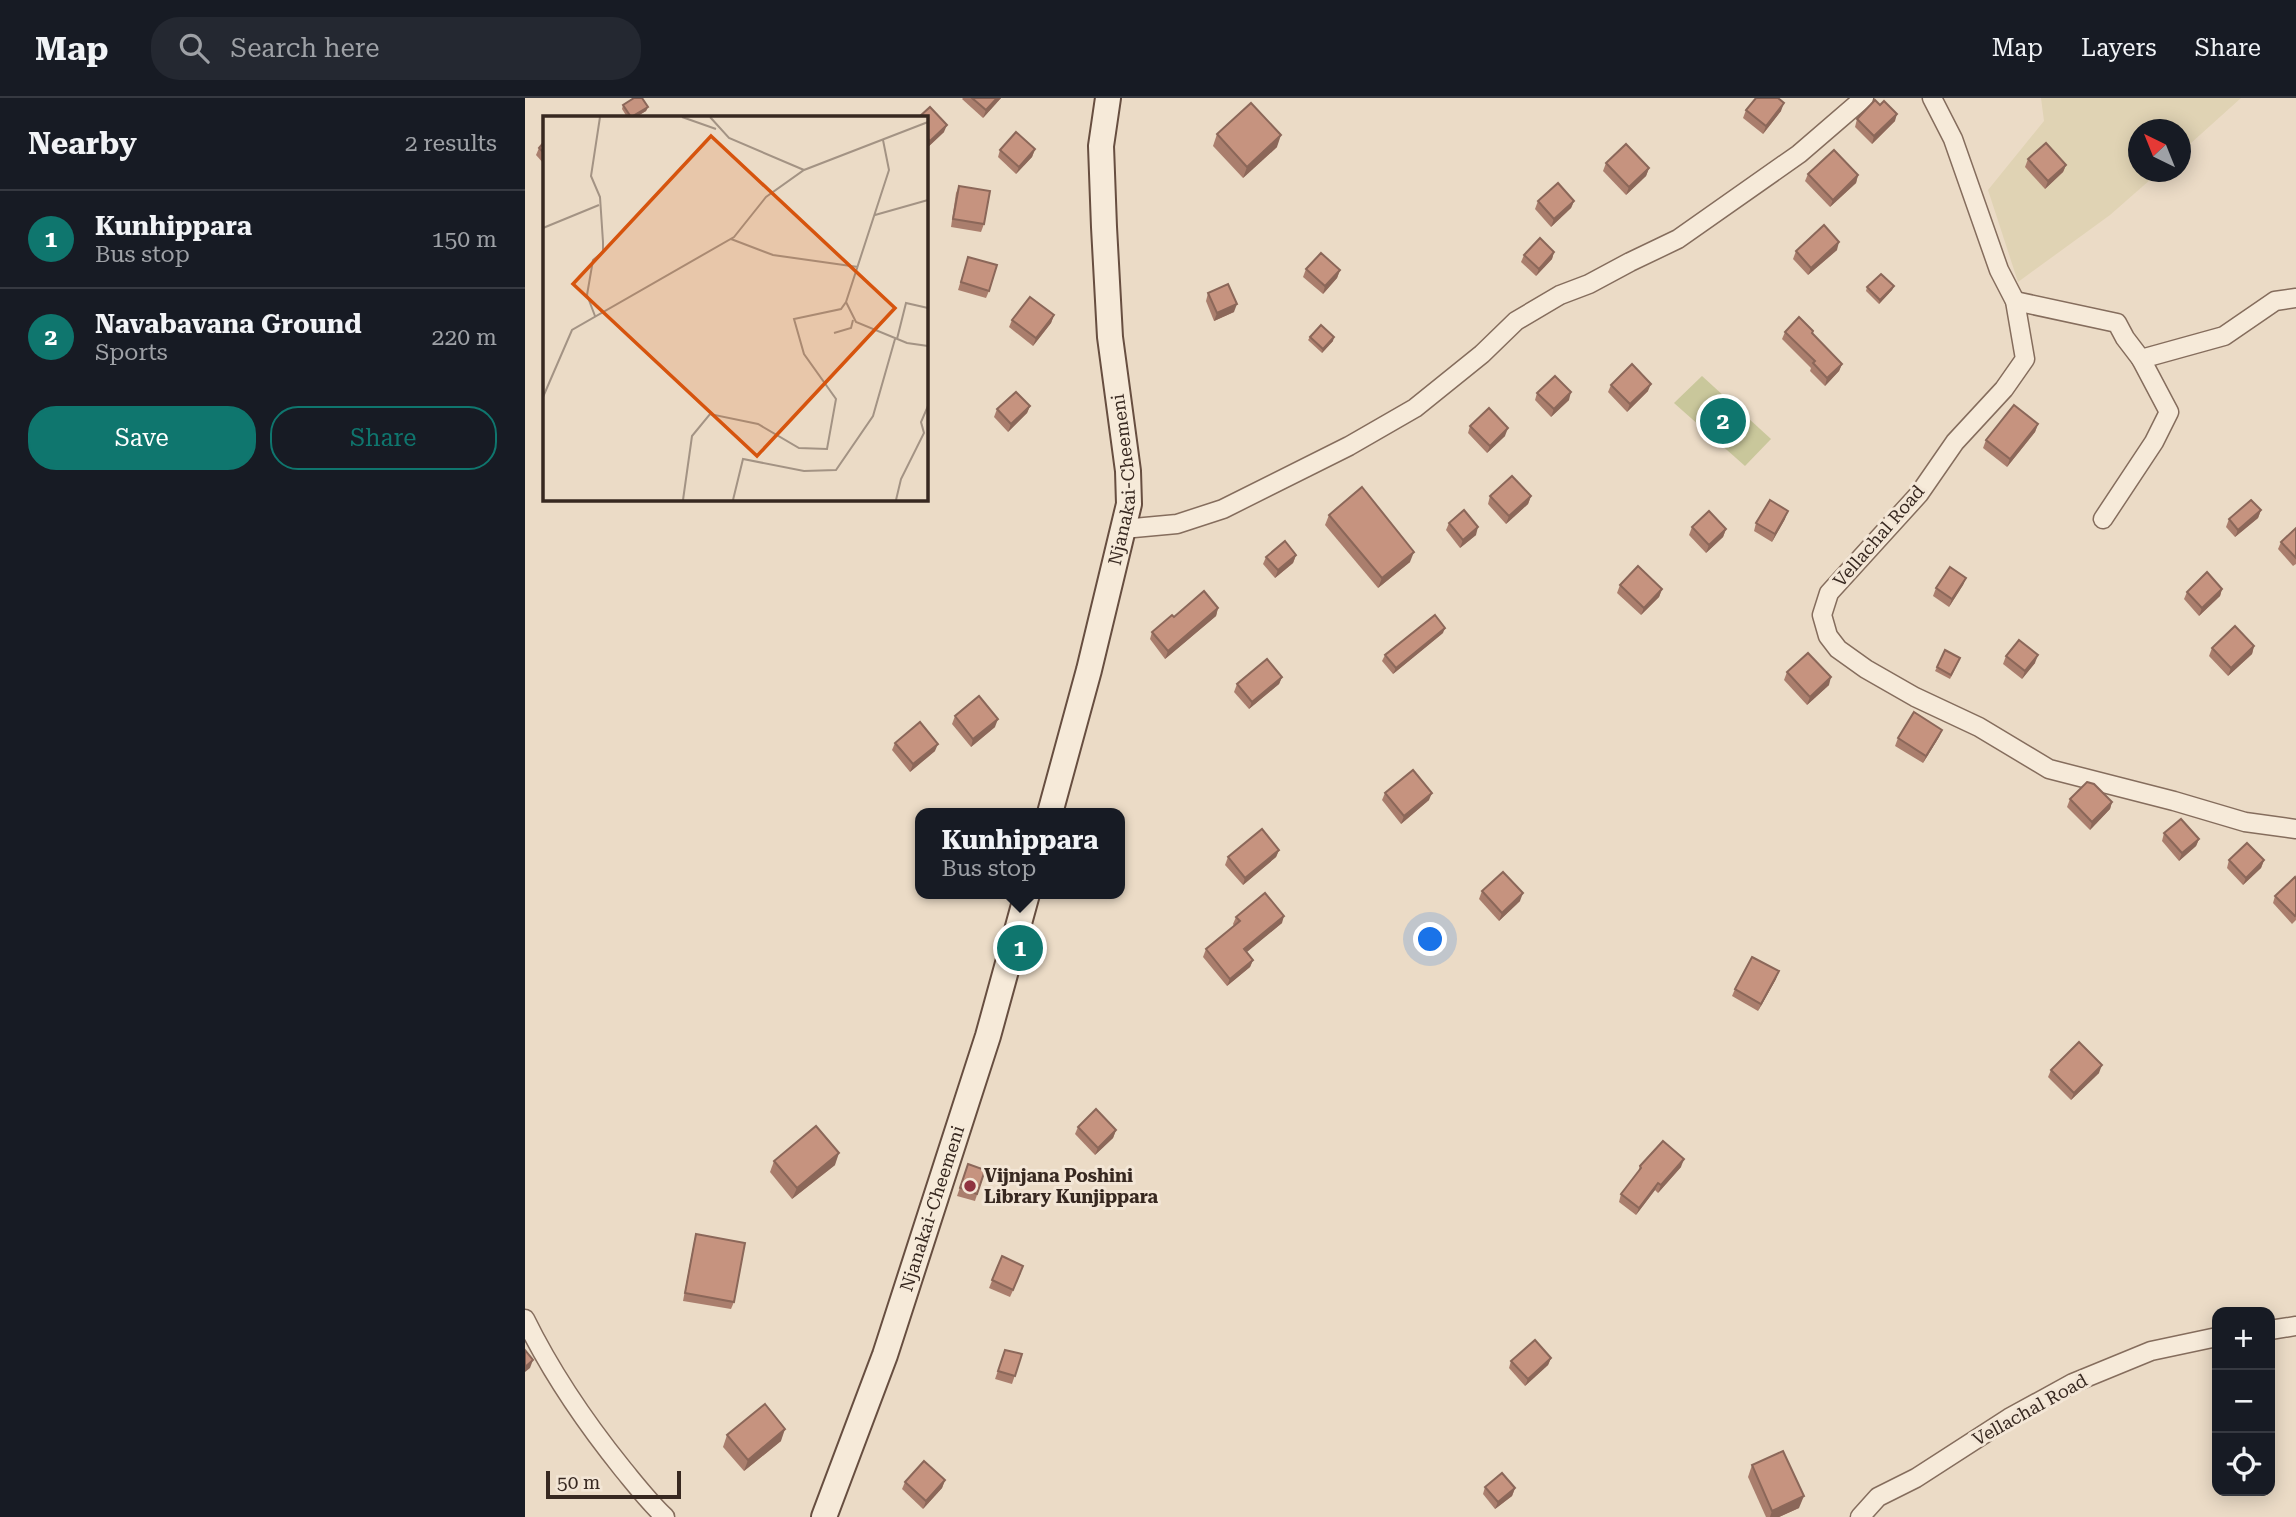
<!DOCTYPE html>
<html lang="en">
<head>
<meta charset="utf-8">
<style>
	:root { --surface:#171b24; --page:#242831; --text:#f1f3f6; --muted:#9ea1a6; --line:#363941; --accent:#0f766e }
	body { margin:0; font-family:"Roboto Serif",serif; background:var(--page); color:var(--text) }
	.controls { position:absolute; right:21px; bottom:21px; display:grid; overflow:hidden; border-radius:14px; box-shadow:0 4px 18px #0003 }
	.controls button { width:63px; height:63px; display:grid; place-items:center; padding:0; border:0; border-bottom:2px solid var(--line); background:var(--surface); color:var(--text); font:35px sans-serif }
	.compass { position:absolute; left:1603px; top:21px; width:63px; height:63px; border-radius:50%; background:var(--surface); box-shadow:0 4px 18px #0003; rotate:317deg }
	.scale { position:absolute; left:21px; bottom:18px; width:135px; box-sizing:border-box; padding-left:7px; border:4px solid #372820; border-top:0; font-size:19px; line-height:24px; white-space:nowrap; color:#372820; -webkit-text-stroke:5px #f3e6d6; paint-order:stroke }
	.you { position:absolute; left:906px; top:842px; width:24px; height:24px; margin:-18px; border:5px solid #fff; border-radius:50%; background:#1a73e8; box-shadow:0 0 0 10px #1a73e833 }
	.badge { display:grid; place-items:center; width:46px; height:46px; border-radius:50%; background:var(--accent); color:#fff; font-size:23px; font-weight:700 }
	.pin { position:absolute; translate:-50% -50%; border:4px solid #fff; box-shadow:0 2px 7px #0006 }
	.popup { position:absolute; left:390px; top:710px; width:210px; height:91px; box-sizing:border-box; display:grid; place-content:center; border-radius:14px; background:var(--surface); filter:drop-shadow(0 2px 5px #0005); font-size:23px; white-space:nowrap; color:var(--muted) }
	.popup b { font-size:26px; color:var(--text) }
	.popup::after { content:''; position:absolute; left:50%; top:100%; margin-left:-14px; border:14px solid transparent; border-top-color:var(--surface) }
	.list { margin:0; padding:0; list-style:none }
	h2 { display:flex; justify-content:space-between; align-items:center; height:91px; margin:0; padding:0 28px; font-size:30px }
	h2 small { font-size:23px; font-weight:400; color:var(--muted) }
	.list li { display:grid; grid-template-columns:46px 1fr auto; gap:21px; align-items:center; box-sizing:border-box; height:98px; padding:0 28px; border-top:2px solid var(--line) }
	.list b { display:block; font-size:26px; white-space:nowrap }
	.list p { margin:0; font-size:23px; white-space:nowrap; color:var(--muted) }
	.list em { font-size:23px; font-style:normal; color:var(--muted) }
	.actions { display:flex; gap:14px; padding:21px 28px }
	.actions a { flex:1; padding:16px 0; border:2px solid var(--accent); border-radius:28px; text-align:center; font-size:24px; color:var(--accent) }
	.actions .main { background:var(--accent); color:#fff }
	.icon { flex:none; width:38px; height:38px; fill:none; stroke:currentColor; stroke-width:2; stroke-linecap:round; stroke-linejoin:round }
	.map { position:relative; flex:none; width:1771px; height:1419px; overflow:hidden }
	header { display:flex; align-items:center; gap:42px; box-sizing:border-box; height:98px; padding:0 35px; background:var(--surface); border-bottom:2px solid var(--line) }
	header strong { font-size:33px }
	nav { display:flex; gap:38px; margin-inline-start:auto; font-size:24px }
	.search { width:490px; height:63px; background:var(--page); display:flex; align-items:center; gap:18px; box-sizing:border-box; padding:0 24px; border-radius:28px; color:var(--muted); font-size:26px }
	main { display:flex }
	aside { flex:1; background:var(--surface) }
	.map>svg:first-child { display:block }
	.farmland { fill:#e0d3b4 }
	.green { fill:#c9c79b }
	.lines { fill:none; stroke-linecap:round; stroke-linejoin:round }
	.street-casing { stroke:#856d5d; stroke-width:21 }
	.secondary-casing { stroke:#674e40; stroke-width:28 }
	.street { stroke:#f6ead9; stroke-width:18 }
	.secondary { stroke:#f6ead9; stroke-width:24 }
	.wall { fill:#aa7e6d }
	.shaded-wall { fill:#8b6759 }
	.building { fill:#c6937f; stroke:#8b6759; stroke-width:2 }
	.poi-dot { fill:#903240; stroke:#f3e6d6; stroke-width:2.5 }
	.labels { text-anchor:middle; stroke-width:6; stroke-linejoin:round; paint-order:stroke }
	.street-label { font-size:18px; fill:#372820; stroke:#f3e6d6 }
	.poi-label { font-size:18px; font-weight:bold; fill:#372820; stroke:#f3e6d6; text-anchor:start }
	.inset-road { fill:none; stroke:#a39384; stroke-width:2 }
	.view { fill:#d6540e; fill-opacity:0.15; stroke:#d6540e; stroke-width:3.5 }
	.inset-edge { fill:none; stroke:#372820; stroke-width:3.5 }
</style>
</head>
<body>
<header>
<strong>Map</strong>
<div class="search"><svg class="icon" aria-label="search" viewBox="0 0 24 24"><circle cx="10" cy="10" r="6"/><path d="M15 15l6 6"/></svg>Search here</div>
<nav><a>Map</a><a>Layers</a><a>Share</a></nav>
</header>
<main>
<aside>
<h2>Nearby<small>2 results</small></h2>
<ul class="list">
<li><span class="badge">1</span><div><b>Kunhippara</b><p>Bus stop</p></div><em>150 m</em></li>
<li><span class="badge">2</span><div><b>Navabavana Ground</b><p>Sports</p></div><em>220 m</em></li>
</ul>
<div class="actions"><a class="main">Save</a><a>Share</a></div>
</aside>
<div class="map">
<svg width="1771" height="1419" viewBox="0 0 1771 1419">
	<rect width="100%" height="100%" fill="#ebdbc6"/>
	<polygon class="farmland" points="1516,0 1716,0 1656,54 1656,32 1614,32 1614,74 1634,74 1585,117 1493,184 1463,92 1519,23"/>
	<polygon class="green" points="1177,278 1246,341 1220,368 1149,305"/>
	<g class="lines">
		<defs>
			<g id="street">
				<polyline points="1407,0 1428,41 1474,172 1490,203 1500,261 1479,291 1430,344 1394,396 1304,495 1297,517 1303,538 1313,551 1341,571 1390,599 1454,629 1524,671 1649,703 1720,724 1771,731"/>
				<polyline points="1490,203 1592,225 1600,240 1616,261 1699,238 1750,203 1771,200"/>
				<polyline points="1578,421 1629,344 1644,314 1616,261"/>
				<polyline points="598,431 652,426 698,411 824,348 890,310 957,256 991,223 1035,197 1064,186 1105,164 1153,141 1274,56 1339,0"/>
				<path d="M0,1221C26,1274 60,1324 97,1370C111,1387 124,1404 140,1419"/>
				<polyline points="1745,1232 1771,1228"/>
				<polyline points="1335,1419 1353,1399 1391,1380 1484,1320 1548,1285 1626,1253 1692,1239"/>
			</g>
			<g id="secondary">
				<path id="s1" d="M525,715L564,572L604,406L603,373L585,239L579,129L576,48L583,0"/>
				<path id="s2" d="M299,1419L360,1257L463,938L502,796"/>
			</g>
		</defs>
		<use href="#street" class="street-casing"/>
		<use href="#secondary" class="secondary-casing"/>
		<use href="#street" class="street"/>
		<use href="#secondary" class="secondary"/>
	</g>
	<g class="wall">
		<polygon points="438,0 476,0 458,20 437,1"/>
		<polygon points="98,7 123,9 121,13 111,19 102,19 97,11"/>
		<polygon points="1221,12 1256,13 1238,36 1218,20"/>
		<polygon points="401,19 419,34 402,50 401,48"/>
		<polygon points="1332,21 1370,23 1347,46 1330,29"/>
		<polygon points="692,36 752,49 718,80 688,48"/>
		<polygon points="19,44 19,66 11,57 14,50"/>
		<polygon points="510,51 507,59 491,76 473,59 475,52"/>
		<polygon points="1503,61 1541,67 1538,74 1520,91 1500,69"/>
		<polygon points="1081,65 1124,70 1121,78 1101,97 1078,73"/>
		<polygon points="1283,76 1333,77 1331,85 1305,109 1280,83"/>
		<polygon points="434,88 459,126 456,134 426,129 431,95"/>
		<polygon points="1013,103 1049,103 1046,110 1026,129 1010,111"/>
		<polygon points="1312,152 1283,177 1268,161 1271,153"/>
		<polygon points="1029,154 1027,161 1011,178 996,164 999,157"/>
		<polygon points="443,159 464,193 461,200 433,192"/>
		<polygon points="781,171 815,172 812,180 798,196 778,179"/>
		<polygon points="1369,188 1367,192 1354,206 1341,193 1342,189"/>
		<polygon points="683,195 709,214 689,223 681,203"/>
		<polygon points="529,217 526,225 508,248 484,229 487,222"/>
		<polygon points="1260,234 1287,236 1317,266 1314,273 1300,288 1285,273 1286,270 1257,241"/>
		<polygon points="785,239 808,243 797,255 783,242"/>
		<polygon points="1086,287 1123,293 1102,314 1083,294"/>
		<polygon points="1012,295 1044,302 1026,319 1010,302"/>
		<polygon points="505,308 502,315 483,334 469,319 472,311"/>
		<polygon points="1513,326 1510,334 1482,369 1458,350 1461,342"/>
		<polygon points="945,328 980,338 962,355 943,335"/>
		<polygon points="965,398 1006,398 1003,406 981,426 963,406"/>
		<polygon points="1736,412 1733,420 1710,439 1701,429 1704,421"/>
		<polygon points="804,417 885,464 853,490 800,427"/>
		<polygon points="1260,421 1247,444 1229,433 1231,425"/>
		<polygon points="924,425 951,437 935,450 921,432"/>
		<polygon points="1167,429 1201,431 1198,439 1181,455 1164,437"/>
		<polygon points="1771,430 1771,466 1768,468 1753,451 1756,444"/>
		<polygon points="771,457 768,465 750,480 738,466 741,459"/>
		<polygon points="1441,480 1438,487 1424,509 1408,498 1411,490"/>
		<polygon points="1095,487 1137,491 1134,499 1116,517 1092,495"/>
		<polygon points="1697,491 1695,498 1674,518 1659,501 1662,494"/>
		<polygon points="693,510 691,518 640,561 625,541 627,534 649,519"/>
		<polygon points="918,535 868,576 857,563 860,557"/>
		<polygon points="1729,548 1727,556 1703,578 1684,558 1687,550"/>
		<polygon points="1481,558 1510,565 1497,581 1478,566"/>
		<polygon points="1434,563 1425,581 1410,573 1412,569"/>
		<polygon points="1262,574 1304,587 1282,607 1259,582"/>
		<polygon points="757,579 754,586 724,611 709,594 712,586"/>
		<polygon points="430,618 470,629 446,649 427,626"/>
		<polygon points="1417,632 1414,639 1398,665 1370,648 1373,640"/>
		<polygon points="370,645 410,653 385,674 367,652"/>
		<polygon points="860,695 904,702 876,726 857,702"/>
		<polygon points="1545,701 1587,704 1585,711 1565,732 1542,709"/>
		<polygon points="1639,735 1674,741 1671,748 1654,763 1637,743"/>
		<polygon points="754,752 751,759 718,787 700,767 703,759"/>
		<polygon points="1704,762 1739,762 1736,770 1718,787 1702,770"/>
		<polygon points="1771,781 1771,822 1767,826 1748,805 1750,798"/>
		<polygon points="957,793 995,803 974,823 954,801"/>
		<polygon points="711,819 757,825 721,854 728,862 725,869 702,888 678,859 681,851 709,828 708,826"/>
		<polygon points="1251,881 1233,913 1207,898 1210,891"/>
		<polygon points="1526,972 1574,975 1546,1002 1523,979"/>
		<polygon points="553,1029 591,1032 588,1040 570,1057 550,1036"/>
		<polygon points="249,1063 310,1067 267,1101 245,1074"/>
		<polygon points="443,1066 460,1072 450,1103 432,1098"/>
		<polygon points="1115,1068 1156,1069 1133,1095 1130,1092 1111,1117 1094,1104 1096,1096 1113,1074"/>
		<polygon points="171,1136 209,1204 206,1211 158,1203 169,1144"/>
		<polygon points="477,1158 496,1175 485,1199 464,1190"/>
		<polygon points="480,1252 497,1256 487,1286 470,1281"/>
		<polygon points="1026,1260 1023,1267 1000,1288 984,1270 986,1263"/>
		<polygon points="202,1337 256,1343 219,1373 198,1349"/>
		<polygon points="1227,1367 1274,1410 1254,1419 1241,1419 1223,1379"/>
		<polygon points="420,1382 417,1390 398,1411 377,1391 380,1384"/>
		<polygon points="960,1389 990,1390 987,1398 970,1411 958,1396"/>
	</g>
	<g class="shaded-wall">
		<polygon points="472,0 476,0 458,20 461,12"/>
		<polygon points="1259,5 1256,13 1238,36 1241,28"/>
		<polygon points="123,9 121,13 111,19 106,19"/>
		<polygon points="1372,16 1370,23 1347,46 1349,38"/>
		<polygon points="422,27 419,34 402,50 405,43"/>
		<polygon points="756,37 752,49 718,80 722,69"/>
		<polygon points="510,51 507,59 491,76 494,69"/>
		<polygon points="1541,67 1538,74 1520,91 1523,83"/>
		<polygon points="1124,70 1121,78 1101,97 1104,89"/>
		<polygon points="1333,77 1331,85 1305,109 1308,102"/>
		<polygon points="1049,103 1046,110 1026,129 1029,121"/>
		<polygon points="1314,144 1312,152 1283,177 1286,170"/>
		<polygon points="1029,154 1027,161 1011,178 1014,171"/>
		<polygon points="815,172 812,180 798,196 800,188"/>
		<polygon points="1369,188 1367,192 1354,206 1355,202"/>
		<polygon points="712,206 709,214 689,223 692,215"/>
		<polygon points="529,217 526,225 508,248 511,240"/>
		<polygon points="809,239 808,243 797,255 798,251"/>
		<polygon points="1317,266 1314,273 1300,288 1302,280"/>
		<polygon points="1126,286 1123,293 1102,314 1105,306"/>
		<polygon points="1046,294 1044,302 1026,319 1029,311"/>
		<polygon points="505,308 502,315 483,334 486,326"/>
		<polygon points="1513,326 1510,334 1482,369 1485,361"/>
		<polygon points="983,330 980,338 962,355 965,348"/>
		<polygon points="1006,398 1003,406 981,426 984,418"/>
		<polygon points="1736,412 1733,420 1710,439 1713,432"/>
		<polygon points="1263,413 1260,421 1247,444 1250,436"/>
		<polygon points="953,429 951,437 935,450 938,442"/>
		<polygon points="1201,431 1198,439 1181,455 1184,447"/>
		<polygon points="889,454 885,464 853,490 857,480"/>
		<polygon points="771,457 768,465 750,480 753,472"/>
		<polygon points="1441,480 1438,487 1424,509 1427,501"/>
		<polygon points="1137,491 1134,499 1116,517 1119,510"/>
		<polygon points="1697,491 1695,498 1674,518 1677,510"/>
		<polygon points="693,510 691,518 640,561 643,553"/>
		<polygon points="920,530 918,535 868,576 871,570"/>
		<polygon points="1729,548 1727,556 1703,578 1706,570"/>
		<polygon points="1513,557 1510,565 1497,581 1500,573"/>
		<polygon points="757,579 754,586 724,611 727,604"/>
		<polygon points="1306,579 1304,587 1282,607 1285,599"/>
		<polygon points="473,621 470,629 446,649 448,641"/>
		<polygon points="1417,632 1414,639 1398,665 1401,658"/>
		<polygon points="413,646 410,653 385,674 388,666"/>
		<polygon points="907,695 904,702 876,726 879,718"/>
		<polygon points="1587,704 1585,711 1565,732 1567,724"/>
		<polygon points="1674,741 1671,748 1654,763 1657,755"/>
		<polygon points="754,752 751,759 718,787 720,780"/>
		<polygon points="1739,762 1736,770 1718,787 1721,780"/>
		<polygon points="998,795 995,803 974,823 977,815"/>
		<polygon points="759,818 757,825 716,859 719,851"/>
		<polygon points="728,862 725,869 702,888 705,881"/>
		<polygon points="1254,873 1251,881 1233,913 1236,906"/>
		<polygon points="1577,967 1574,975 1546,1002 1549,995"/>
		<polygon points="591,1032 588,1040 570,1057 573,1050"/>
		<polygon points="314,1055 310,1067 267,1101 272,1090"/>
		<polygon points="1159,1061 1156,1069 1133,1095 1136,1087"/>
		<polygon points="1133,1085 1130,1092 1111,1117 1114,1110"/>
		<polygon points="1026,1260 1023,1267 1000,1288 1003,1281"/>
		<polygon points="8,1262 5,1270 0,1274 0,1269"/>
		<polygon points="260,1331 256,1343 219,1373 223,1362"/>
		<polygon points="420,1382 417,1390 398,1411 401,1403"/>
		<polygon points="990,1390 987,1398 970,1411 973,1404"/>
		<polygon points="1279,1398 1274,1410 1254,1419 1245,1419 1247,1413"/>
	</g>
	<g class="building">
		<polygon points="109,0 117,0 123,9 106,19 98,7"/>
		<polygon points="447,0 472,0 461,12"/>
		<polygon points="1231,0 1253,0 1259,5 1241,28 1221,12"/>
		<polygon points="1350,2 1355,7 1359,3 1372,16 1349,38 1332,21"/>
		<polygon points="726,5 756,37 722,69 692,36"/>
		<polygon points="405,9 422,27 405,43 401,38 401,19 394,19"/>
		<polygon points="491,34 510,51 494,69 475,52"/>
		<polygon points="19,44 19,55 14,50"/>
		<polygon points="1521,45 1541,67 1523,83 1503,61"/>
		<polygon points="1101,46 1124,70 1104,89 1081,65"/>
		<polygon points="1309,52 1333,77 1308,102 1283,76"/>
		<polygon points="1033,85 1049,103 1029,121 1013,103"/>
		<polygon points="434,88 465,93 459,126 428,121"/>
		<polygon points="1299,127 1314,144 1286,170 1271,153"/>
		<polygon points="1015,140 1029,154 1014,171 999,157"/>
		<polygon points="796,155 815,172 800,188 781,171"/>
		<polygon points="443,159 472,167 464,193 436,184"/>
		<polygon points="1356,176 1369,188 1355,202 1342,189"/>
		<polygon points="703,186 712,206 692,215 683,195"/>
		<polygon points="505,199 529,217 511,240 487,222"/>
		<polygon points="1274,219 1288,233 1287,235 1317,266 1302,280 1288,265 1290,263 1260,234"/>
		<polygon points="796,227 809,239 798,251 785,239"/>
		<polygon points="1107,266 1126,286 1105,306 1086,287"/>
		<polygon points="1030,278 1046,294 1029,311 1012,295"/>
		<polygon points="491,294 505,308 486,326 472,311"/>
		<polygon points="1489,307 1513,326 1485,361 1461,342"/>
		<polygon points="964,310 983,330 965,348 945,328"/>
		<polygon points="987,378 1006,398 984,418 965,398"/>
		<polygon points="837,389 889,454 857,480 804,417"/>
		<polygon points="1245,402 1263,413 1250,436 1231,425"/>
		<polygon points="1726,402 1736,412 1713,432 1704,421"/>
		<polygon points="939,412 953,429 938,442 924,425"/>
		<polygon points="1184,413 1201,431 1184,447 1167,429"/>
		<polygon points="1771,430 1771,460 1756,444"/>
		<polygon points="760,443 771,457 753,472 741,459"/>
		<polygon points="1113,468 1137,491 1119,510 1095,487"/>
		<polygon points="1425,469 1441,480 1427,501 1411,490"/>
		<polygon points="1682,474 1697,491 1677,510 1662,494"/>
		<polygon points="679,493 693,510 643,553 627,534 647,517 649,519"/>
		<polygon points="910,517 920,530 871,570 860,557"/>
		<polygon points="1710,528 1729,548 1706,570 1687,550"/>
		<polygon points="1494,542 1513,557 1500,573 1481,558"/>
		<polygon points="1420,552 1435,560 1426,577 1412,569"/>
		<polygon points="1283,555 1306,579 1285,599 1262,574"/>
		<polygon points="742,561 757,579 727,604 712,586"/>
		<polygon points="454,598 473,621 448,641 430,618"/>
		<polygon points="1389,614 1417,632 1401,658 1373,640"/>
		<polygon points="395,624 413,646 388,666 370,645"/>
		<polygon points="888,672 907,695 879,718 860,695"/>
		<polygon points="1562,684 1569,686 1587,704 1567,724 1545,701"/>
		<polygon points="1656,721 1674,741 1657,755 1639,735"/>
		<polygon points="737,731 754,752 720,780 703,759"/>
		<polygon points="1722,745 1739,762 1721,780 1704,762"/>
		<polygon points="978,774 998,795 977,815 957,793"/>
		<polygon points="1770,779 1771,781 1771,817 1770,818 1750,798"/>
		<polygon points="740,795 759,818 719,851 728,862 705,881 681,851 715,823 711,819"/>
		<polygon points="1227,859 1254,873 1236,906 1210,891"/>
		<polygon points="1554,944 1577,967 1549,995 1526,972"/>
		<polygon points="571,1011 591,1032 573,1050 553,1029"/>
		<polygon points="291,1028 314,1055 272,1090 249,1063"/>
		<polygon points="1138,1043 1159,1061 1136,1087 1133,1085 1114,1110 1096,1096 1116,1070 1115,1068"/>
		<polygon points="443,1066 460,1072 452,1096 435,1090"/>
		<polygon points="171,1136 220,1145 209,1204 160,1195"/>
		<polygon points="477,1158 498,1168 488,1192 467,1182"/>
		<polygon points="1010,1242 1026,1260 1003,1281 986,1263"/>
		<polygon points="0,1252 8,1262 0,1269"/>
		<polygon points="480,1252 497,1256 490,1278 473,1273"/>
		<polygon points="240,1306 260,1331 223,1362 202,1337"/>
		<polygon points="1258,1353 1279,1398 1247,1413 1227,1367"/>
		<polygon points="399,1363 420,1382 401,1403 380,1384"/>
		<polygon points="977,1375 990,1390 973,1404 960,1389"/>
	</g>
	<circle class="poi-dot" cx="445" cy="1088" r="7"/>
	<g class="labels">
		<g class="street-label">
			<text dy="6" stroke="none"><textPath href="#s1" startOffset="343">Njanakai-Cheemeni</textPath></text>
			<text transform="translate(1354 438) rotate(-49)" y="6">Vellachal Road</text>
			<text dy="6" stroke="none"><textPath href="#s2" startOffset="327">Njanakai-Cheemeni</textPath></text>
			<text transform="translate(1505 1312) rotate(-29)" y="6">Vellachal Road</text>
		</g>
		<g class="poi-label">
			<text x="459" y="1084">Vijnjana Poshini<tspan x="459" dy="21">Library Kunjippara</tspan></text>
		</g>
	</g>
	<g transform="translate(18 18)">
		<rect width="385" height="385" fill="#ebdbc6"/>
		<path class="inset-road" d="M139,1L173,13M167,1L186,22L261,54M332,99L385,84M0,112L56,89M188,123L230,139L315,151M303,186L313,206L364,227L385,230M52,200L44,179L50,144L60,136V126L57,81L48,60L57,1M291,217L308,212L310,204M354,223L363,187L385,192M0,281L29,214L191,121L223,81L261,54L385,6M140,384L149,320L167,298L215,308L256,332L284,333L293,283L261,238L251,203L298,193L303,186L346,54L340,24M190,384L200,343L261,355L293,354L330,300L352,223M353,384L358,363L381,317L378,306L385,290"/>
		<path class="view" d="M168,20L352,192L214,340L30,168Z"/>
		<rect width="385" height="385" class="inset-edge"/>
	</g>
</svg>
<div class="controls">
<button>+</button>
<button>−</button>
<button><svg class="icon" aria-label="locate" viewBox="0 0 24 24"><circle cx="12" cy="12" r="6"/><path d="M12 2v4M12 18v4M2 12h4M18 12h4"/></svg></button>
</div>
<svg class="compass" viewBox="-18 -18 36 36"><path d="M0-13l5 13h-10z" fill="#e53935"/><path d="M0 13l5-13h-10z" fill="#9ea1a6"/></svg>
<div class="scale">50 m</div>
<div class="you"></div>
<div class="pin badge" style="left:495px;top:850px">1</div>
<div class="popup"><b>Kunhippara</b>Bus stop</div>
<div class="pin badge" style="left:1198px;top:323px">2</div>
</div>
</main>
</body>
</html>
